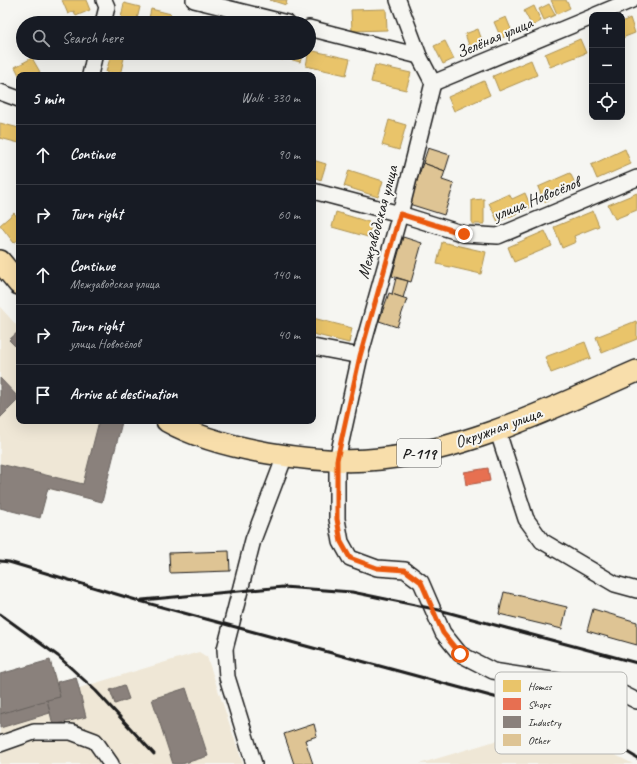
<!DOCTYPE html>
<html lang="en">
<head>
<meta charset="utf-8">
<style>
	:root { --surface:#171b24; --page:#20242c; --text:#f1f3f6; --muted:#9ea1a6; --line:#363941 }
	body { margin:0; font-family:Caveat,sans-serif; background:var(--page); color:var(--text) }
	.controls { position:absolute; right:12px; top:12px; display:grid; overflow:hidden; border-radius:8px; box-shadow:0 4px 16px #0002 }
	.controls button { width:36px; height:36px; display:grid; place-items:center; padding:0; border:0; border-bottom:1px solid var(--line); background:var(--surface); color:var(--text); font:20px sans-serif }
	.stop { position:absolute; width:12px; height:12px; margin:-9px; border:3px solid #ea580c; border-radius:50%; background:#fff }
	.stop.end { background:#ea580c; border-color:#fff; box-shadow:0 1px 4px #0008 }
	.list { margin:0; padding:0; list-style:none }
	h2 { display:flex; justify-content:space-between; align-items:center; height:52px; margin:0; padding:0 16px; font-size:17px }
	h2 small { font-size:13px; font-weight:400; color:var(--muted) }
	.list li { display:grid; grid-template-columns:26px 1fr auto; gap:12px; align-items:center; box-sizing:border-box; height:60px; padding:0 16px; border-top:1px solid var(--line) }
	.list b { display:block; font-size:15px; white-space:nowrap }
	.list p { margin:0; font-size:13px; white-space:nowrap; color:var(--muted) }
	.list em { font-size:13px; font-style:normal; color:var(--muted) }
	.icon { flex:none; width:22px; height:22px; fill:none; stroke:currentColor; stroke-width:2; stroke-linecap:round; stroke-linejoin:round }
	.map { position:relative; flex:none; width:637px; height:764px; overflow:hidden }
	.search { position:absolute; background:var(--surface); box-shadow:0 4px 16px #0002; left:16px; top:16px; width:300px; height:44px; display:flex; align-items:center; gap:10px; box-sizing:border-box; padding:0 14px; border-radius:22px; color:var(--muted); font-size:15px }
	.panel { position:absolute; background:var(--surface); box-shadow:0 4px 16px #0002; left:16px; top:72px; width:300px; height:352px; border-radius:8px }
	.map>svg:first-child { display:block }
	.built { fill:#efe7d6 }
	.homes { fill:#e9c46a; stroke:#ac9253 }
	.shops { fill:#e76f51; stroke:#aa5641 }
	.industry { fill:#8a817c; stroke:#69635f }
	.building { fill:#dec494; stroke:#1c1c1c }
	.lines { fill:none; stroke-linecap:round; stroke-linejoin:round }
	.minor-casing { stroke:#1c1c1c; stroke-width:18 }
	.highway-casing { stroke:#1c1c1c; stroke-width:24 }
	.minor { stroke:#f6f6f2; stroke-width:15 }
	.highway { stroke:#f8deab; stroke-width:21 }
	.rail { stroke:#1c1c1c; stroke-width:3 }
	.route { stroke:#ea580c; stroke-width:5 }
	.labels { text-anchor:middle; stroke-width:4; stroke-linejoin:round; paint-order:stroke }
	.shield { fill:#f6f6f2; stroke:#5d5d5c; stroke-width:1 }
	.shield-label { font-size:16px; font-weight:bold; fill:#1c1c1c }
	.street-label { font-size:17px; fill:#1c1c1c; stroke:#f6f6f2 }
	.key { fill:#f6f6f2; stroke:#b5b5b2; stroke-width:1 }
	.key-label { font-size:11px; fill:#1c1c1c }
</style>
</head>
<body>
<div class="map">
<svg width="637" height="764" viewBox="0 0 637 764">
	<rect width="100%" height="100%" fill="#f6f6f2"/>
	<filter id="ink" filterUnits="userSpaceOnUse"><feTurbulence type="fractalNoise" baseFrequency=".025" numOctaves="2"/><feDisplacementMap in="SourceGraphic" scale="8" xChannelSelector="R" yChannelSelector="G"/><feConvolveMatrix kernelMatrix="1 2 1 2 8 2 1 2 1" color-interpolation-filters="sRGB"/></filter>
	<g filter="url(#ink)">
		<g class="built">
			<polygon points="0,307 19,328 19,421 120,421 122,422 102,502 48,489 40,518 0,508"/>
			<polygon points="199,652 207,657 243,764 0,764 0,674 50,660 57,682 76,677 79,688"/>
			<polygon points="544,718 633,764 419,764 535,729"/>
		</g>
		<g class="homes">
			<polygon points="62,0 86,0 90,10 76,16 74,11 68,14"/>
			<polygon points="270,0 287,0 286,5"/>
			<polygon points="551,0 566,0 570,8 557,14"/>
			<polygon points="124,3 140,7 136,23 120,23"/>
			<polygon points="549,4 555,15 544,20 539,9"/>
			<polygon points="534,6 541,21 532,26 524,11"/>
			<polygon points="151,9 171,14 169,23 148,23"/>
			<polygon points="386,9 387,30 352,31 351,10"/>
			<polygon points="180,17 204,23 178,23"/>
			<polygon points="506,17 513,34 501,38 494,22"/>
			<polygon points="630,18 635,33 622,38 622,22"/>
			<polygon points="478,29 484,46 471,51 465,34"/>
			<polygon points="580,39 586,53 550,67 545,54"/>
			<polygon points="445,41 454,59 443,64 434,46"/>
			<polygon points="309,50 350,59 346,75 306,66"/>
			<polygon points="259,53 285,53 283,60"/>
			<polygon points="291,53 303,53 300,62 289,59"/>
			<polygon points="111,55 124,58 120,75 106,72"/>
			<polygon points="32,58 40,72 35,75 19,75 15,67"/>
			<polygon points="531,60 537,75 499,91 493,76"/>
			<polygon points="375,65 411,73 406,90 371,82"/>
			<polygon points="484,81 490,95 454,111 448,97"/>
			<polygon points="389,120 406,125 399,150 382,145"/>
			<polygon points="0,123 19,128 19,143 0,138"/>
			<polygon points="625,149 631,164 597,179 591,165"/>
			<polygon points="313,160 326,164 321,180 313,177"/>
			<polygon points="349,170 383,181 378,197 344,186"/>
			<polygon points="570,173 577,187 544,202 538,187"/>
			<polygon points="525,193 531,207 498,222 489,203 509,194 512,199"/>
			<polygon points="637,193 637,210 615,219 608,205"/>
			<polygon points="484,199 484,224 472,224 472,200"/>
			<polygon points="593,211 599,226 574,236 576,242 562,248 554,227"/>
			<polygon points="336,212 372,223 368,237 332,227"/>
			<polygon points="14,213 19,219 19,239 14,243 0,225"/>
			<polygon points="545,231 552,246 514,262 508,247"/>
			<polygon points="442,242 486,252 481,274 437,264"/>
			<polygon points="313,318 352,328 349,343 313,334"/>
			<polygon points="636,321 637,324 637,339 602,353 596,337"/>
			<polygon points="585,342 591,358 551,373 545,357"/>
		</g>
		<polygon class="shops" points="488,468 490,481 466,485 464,472"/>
		<g class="industry">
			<polygon points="19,331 19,350 9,340"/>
			<polygon points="0,378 19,398 19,399 0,418"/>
			<polygon points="99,421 122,422 102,502 48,488 40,518 0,508 0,464 83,484"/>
			<polygon points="50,660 60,697 0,714 0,674"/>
			<polygon points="76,677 86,717 53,725 47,700 60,697 57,682"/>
			<polygon points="124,685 129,699 115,704 110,690"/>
			<polygon points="186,688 208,756 182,764 173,764 152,699"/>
			<polygon points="47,700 50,713 0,728 0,714"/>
		</g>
		<g class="building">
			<polygon points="428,148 450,155 445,171 423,163"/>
			<polygon points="423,163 445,171 442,180 454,184 444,215 409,204"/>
			<polygon points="403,237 422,243 411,282 392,276"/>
			<polygon points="396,278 408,281 403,298 392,294"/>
			<polygon points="389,293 407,299 397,327 379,321"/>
			<polygon points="229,551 230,571 170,573 169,553"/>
			<polygon points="504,592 567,607 562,629 499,614"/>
			<polygon points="593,609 637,622 637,645 587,631"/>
			<polygon points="314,724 317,736 305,740 313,764 294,764 284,734"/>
		</g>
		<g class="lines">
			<defs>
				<g id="minor">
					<polyline points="194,0 287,23"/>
					<polyline points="398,0 419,56 433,83 400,214 360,356 337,460 337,519 341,542 350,558 377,568 405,570 421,582 443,633 460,654 493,671 558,681 623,694 637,701"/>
					<polyline points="596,15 632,0"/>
					<polyline points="103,23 107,7 104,0"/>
					<polyline points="309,28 419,56"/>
					<polyline points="90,75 95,53"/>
					<polyline points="433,83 592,17"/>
					<polyline points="0,92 19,99"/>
					<polyline points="313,191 400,214 464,234 498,236 637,178"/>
					<polyline points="313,347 360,356"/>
					<polyline points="497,429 526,519 542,541 615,584 637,590"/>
					<polyline points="0,744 34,732 71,732 95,741 111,764"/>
					<polyline points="254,764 227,677 225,649 253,540 285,456"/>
				</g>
				<g id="highway">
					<polyline points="0,261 19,284"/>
					<path d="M167,421C197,438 234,447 268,453C303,459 345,463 380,459C471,449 554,407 637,371"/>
				</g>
			</defs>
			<use href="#minor" class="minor-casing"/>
			<use href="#highway" class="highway-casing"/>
			<use href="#minor" class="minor"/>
			<use href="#highway" class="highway"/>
			<g class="rail">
				<polyline points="0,561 9,562 136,600 546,711 622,749 637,758"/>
				<polyline points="142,600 283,587 352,592 439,610 637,663"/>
				<polyline points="0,614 58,656 96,691 154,754"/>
			</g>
		</g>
	</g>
	<g class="lines" filter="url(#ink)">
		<polyline class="route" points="460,654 443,633 421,582 405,570 377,568 350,558 341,542 337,519 337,460 360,356 400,214 464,234"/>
	</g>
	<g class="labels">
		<rect class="shield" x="397" y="439" width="44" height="28" rx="3"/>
		<g class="shield-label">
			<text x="419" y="459">Р-119</text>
		</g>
		<g class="street-label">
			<text transform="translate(494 37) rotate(-23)" y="6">Зелёная улица</text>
			<text transform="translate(536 198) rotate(-22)" y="6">улица Новосёлов</text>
			<text transform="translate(377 222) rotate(-75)" y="6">Межзаводская улица</text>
			<text transform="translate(498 427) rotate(-20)" y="6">Окружная улица</text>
		</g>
	</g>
	<rect x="495" y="672" width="132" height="82" rx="6" class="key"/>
	<rect x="503" y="680" width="18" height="12" fill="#e9c46a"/>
	<rect x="503" y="698" width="18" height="12" fill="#e76f51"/>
	<rect x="503" y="716" width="18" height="12" fill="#8a817c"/>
	<rect x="503" y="734" width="18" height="12" fill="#dec494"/>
	<g class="key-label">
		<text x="528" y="690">Homes</text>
		<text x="528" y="708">Shops</text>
		<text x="528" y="726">Industry</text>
		<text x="528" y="744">Other</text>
	</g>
</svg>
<div class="controls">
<button>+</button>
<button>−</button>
<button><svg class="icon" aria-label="locate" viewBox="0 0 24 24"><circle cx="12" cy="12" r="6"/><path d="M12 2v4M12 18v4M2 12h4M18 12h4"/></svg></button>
</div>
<div class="stop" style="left:460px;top:654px"></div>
<div class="stop end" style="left:464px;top:234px"></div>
<div class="search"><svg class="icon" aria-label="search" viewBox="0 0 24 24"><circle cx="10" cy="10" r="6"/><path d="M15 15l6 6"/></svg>Search here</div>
<section class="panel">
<h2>5 min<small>Walk · 330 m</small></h2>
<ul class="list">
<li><svg class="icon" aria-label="ahead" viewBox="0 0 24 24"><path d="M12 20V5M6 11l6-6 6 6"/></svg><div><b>Continue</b></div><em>90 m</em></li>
<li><svg class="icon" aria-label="right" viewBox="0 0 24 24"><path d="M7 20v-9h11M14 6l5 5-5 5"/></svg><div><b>Turn right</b></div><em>60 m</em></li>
<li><svg class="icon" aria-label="ahead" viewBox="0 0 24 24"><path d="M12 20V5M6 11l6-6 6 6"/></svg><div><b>Continue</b><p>Межзаводская улица</p></div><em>140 m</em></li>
<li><svg class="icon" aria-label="right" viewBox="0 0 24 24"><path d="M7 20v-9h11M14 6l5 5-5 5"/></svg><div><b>Turn right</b><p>улица Новосёлов</p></div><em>40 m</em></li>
<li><svg class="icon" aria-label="arrive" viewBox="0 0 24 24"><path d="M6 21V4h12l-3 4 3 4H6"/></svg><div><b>Arrive at destination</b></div></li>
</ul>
</section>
</div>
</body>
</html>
